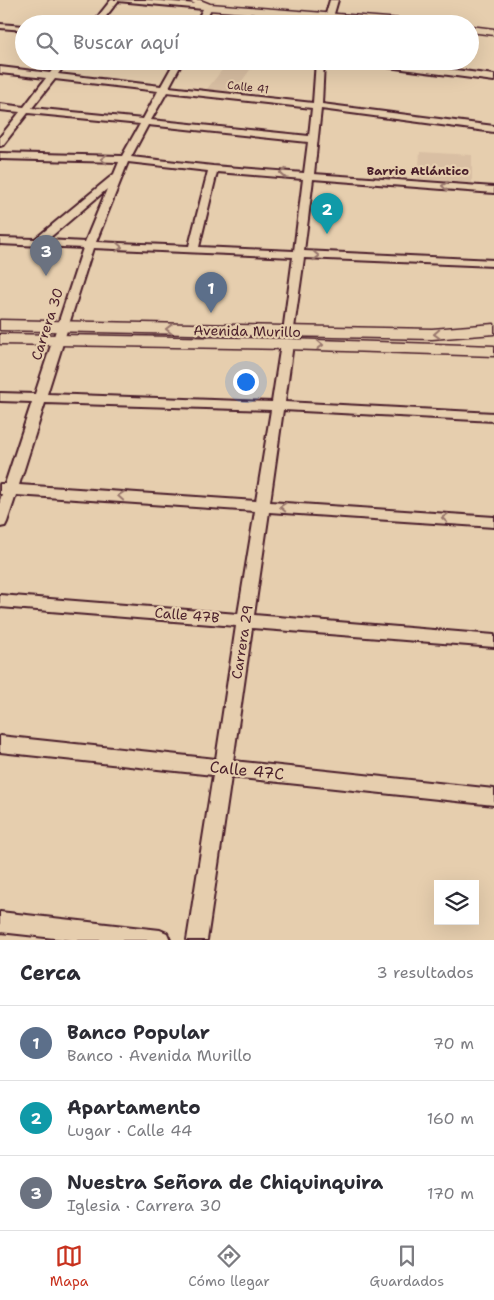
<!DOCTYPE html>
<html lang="es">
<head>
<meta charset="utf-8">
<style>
	:root { --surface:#fff; --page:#f7f7f7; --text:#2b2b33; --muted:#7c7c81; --line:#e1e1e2; --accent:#c8321e }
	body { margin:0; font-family:"Shantell Sans",sans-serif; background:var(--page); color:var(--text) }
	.controls { position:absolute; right:15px; bottom:15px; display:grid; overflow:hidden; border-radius:0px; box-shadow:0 5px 20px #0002 }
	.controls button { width:45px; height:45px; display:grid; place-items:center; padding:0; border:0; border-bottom:1px solid var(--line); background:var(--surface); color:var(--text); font:25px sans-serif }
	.you { position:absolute; left:245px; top:381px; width:18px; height:18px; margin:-12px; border:4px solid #fff; border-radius:50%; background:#1a73e8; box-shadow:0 0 0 8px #1a73e833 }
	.badge { display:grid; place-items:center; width:32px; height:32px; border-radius:50%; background:var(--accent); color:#fff; font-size:16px; font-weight:700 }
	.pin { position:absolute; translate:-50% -41px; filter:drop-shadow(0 1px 2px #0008) }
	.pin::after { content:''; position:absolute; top:26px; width:18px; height:15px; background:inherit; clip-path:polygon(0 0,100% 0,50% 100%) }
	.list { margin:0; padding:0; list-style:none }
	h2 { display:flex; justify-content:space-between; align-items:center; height:65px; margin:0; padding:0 20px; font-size:21px }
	h2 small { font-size:16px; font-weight:400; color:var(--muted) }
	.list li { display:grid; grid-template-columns:32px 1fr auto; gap:15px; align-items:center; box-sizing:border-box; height:75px; padding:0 20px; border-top:1px solid var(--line) }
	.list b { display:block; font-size:19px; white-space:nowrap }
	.list p { margin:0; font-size:16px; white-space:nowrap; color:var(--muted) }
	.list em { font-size:16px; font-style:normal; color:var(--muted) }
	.icon { flex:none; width:28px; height:28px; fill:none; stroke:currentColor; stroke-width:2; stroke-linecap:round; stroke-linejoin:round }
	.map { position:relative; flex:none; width:494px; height:940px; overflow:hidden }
	.search { position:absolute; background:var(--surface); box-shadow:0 5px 20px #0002; left:15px; right:15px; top:15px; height:55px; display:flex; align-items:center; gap:12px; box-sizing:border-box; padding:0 18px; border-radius:28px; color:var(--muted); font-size:19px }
	.sheet { height:290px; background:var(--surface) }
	nav { display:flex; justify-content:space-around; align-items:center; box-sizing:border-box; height:70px; border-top:1px solid var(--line); background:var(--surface); font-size:14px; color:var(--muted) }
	nav a { display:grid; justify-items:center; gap:2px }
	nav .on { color:var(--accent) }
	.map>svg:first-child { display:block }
	.built { fill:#d9bfa3 }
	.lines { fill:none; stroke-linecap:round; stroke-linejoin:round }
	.minor-casing { stroke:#4a1f2b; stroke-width:4 }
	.major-casing { stroke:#4a1f2b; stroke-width:3 }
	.minor { fill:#e6ceae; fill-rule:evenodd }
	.major { fill:#e6ceae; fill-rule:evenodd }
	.oneway { stroke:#98766c }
	.labels { text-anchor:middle; stroke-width:4.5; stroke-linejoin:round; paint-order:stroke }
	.far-street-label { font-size:11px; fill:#4a1f2b; stroke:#e6ceae }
	.far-neighbourhood-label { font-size:12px; font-weight:bold; fill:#4a1f2b; stroke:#e6ceae }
	.street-label { font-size:14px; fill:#4a1f2b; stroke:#e6ceae }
	.near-street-label { font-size:16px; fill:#4a1f2b; stroke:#e6ceae }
</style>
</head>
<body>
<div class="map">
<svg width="494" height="940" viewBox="0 0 494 940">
	<rect width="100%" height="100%" fill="#e6ceae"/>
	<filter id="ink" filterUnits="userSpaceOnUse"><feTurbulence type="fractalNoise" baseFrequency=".02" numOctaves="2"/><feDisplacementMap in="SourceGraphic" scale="10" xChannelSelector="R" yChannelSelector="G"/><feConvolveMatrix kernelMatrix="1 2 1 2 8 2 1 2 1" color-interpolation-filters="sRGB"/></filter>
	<g filter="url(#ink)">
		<g class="built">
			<polygon points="227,64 252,67 234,92 207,89"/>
			<polygon points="420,152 472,155 472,183 418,179"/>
		</g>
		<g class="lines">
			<defs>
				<g id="minor">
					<polygon points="111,0 149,0 208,5 212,7 203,24 195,24 203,9 118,1 100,24 92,24"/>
					<polygon points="330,0 338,0 331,24 323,24"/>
					<polygon points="0,24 24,26 24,30 0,28"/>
					<path d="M59,61H68L58,74L161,86L175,61H183L169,87L313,103L316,61H324L322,104L494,126V132L321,109L314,174L494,187V193L313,179L304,251L494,260V266L304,258L293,335L289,336L283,332L293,257L93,248L47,394L272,402L281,344L287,340L293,344L285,402L494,413V421L283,410L270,502L494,517V527L269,512L254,615L494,635V647L252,628L233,761L494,789V805L231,777L207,940H187L213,775L0,752V736L216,759L236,626L0,607V595L238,614L255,511L16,495L7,522L5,526L0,527V500L2,494H0V484H5L32,402L0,401V393L35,394L83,248L0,244V238L35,239L114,174L119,162L0,159V153L122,156L140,124L28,113L3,145L0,146V137L20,112L0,110V104L24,107L46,78L0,73V67L50,73ZM55,79L158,91L143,119L32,108ZM167,92L312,108L309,136L151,120ZM148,125L308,142L304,173L213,166L131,157ZM128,162L208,171L189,246L96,242ZM217,172L303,179L294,251L199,247ZM107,189L85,242L47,240ZM45,403L271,410L256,501L19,485Z"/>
					<polygon points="361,61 386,61 494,75 494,81 365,64"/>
					<polygon points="0,912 160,930 167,933 170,940 72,940 0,932"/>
				</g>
				<g id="major">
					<polygon points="187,0 200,0 210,4 426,21 431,24 384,24 208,10"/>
					<polygon points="470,26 494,29 494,35 470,32"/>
					<polygon points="0,320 432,329 494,324 494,334 432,339 0,330"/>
					<polygon points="0,334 287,339 494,346 494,356 287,349 0,344"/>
				</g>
			</defs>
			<use href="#minor" class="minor-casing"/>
			<use href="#major" class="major-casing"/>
			<use href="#minor" class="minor"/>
			<use href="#major" class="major"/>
		</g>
		<defs><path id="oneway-chevron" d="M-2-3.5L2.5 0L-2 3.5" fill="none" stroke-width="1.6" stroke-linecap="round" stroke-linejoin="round" transform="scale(1.25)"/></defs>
		<g class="oneway">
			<use href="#oneway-chevron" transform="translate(104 159) rotate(-179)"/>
			<use href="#oneway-chevron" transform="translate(283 173) rotate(-176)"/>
			<use href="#oneway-chevron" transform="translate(445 186) rotate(-175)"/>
			<use href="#oneway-chevron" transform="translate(119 247) rotate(3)"/>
			<use href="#oneway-chevron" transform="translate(316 256) rotate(2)"/>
			<use href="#oneway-chevron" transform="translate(169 329) rotate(-179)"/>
			<use href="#oneway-chevron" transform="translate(437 334) rotate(177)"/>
			<use href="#oneway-chevron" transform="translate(320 345) rotate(2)"/>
			<use href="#oneway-chevron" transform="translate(121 496) rotate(-176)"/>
			<use href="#oneway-chevron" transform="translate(283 507) rotate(-176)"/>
			<use href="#oneway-chevron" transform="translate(445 518) rotate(-176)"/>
		</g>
	</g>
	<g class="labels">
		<g class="far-street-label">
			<text transform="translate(248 87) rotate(7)" y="4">Calle 41</text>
		</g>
		<g class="far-neighbourhood-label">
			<text x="418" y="175">Barrio Atlántico</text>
		</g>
		<g class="street-label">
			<text transform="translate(47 324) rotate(-72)" y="5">Carrera 30</text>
			<text transform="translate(247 331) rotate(1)" y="5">Avenida Murillo</text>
			<text transform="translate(187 615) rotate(5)" y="5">Calle 47B</text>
			<text transform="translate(242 642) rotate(-81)" y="5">Carrera 29</text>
		</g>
		<g class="near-street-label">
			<text transform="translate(247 770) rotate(6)" y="6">Calle 47C</text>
		</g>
	</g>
</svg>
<div class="controls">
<button><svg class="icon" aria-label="layers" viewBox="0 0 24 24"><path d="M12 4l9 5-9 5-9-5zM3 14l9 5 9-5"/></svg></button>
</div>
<div class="you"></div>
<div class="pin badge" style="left:211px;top:313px;background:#5c6f8a">1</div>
<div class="pin badge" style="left:327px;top:234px;background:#0f9aa8">2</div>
<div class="pin badge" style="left:46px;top:276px;background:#6b7280">3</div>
<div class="search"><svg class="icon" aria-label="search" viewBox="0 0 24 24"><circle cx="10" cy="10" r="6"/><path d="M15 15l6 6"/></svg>Buscar aquí</div>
</div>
<section class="sheet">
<h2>Cerca<small>3 resultados</small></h2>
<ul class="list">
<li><span class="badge" style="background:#5c6f8a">1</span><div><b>Banco Popular</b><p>Banco · Avenida Murillo</p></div><em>70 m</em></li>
<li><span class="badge" style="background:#0f9aa8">2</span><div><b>Apartamento</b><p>Lugar · Calle 44</p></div><em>160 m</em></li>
<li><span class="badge" style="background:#6b7280">3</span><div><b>Nuestra Señora de Chiquinquira</b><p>Iglesia · Carrera 30</p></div><em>170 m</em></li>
</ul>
</section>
<nav>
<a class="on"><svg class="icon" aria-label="map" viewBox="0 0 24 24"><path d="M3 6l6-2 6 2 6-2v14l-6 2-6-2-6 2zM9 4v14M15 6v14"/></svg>Mapa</a>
<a><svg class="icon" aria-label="directions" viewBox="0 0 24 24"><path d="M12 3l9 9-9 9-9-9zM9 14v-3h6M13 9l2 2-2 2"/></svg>Cómo llegar</a>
<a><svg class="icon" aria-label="saved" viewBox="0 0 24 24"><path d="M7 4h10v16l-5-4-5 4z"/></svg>Guardados</a>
</nav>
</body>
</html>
